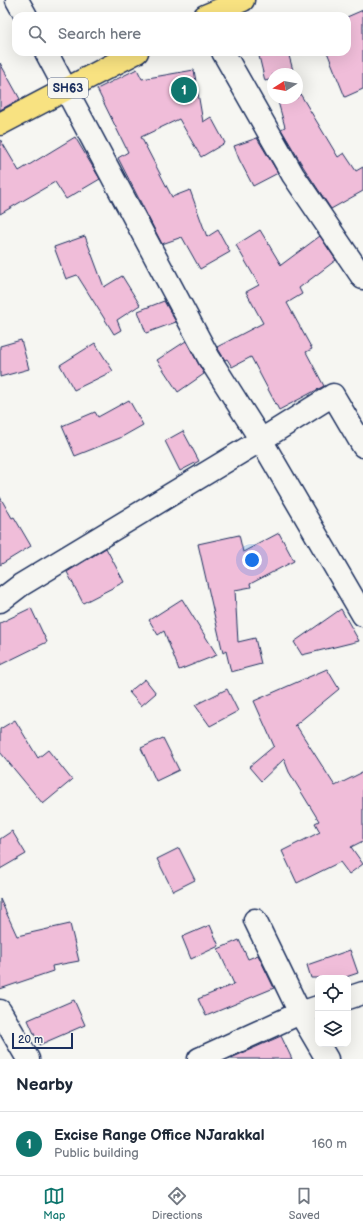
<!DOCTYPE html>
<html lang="en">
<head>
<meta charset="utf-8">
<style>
	:root { --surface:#fff; --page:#f2f2f3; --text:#1f2937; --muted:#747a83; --line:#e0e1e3; --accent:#0f766e }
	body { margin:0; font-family:"Balsamiq Sans",sans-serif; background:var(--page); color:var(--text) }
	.controls { position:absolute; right:12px; bottom:12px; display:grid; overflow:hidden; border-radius:8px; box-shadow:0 4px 16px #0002 }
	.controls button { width:36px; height:36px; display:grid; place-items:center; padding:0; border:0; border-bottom:1px solid var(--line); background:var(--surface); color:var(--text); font:20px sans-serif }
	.compass { position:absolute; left:267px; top:68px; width:36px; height:36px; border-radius:50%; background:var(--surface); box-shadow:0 4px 16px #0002; rotate:259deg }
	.scale { position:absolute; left:12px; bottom:10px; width:61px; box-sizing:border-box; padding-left:4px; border:2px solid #1b2f5e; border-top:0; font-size:11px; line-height:14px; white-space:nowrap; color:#1b2f5e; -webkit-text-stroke:3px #f6f6f2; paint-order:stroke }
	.you { position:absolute; left:252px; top:560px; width:14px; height:14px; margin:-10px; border:3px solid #fff; border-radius:50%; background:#1a73e8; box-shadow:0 0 0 6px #1a73e833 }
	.badge { display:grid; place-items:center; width:26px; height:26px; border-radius:50%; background:var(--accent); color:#fff; font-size:13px; font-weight:700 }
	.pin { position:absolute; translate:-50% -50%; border:2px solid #fff; box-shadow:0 1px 4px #0006 }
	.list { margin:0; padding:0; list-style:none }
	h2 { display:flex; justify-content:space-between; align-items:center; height:52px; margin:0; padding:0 16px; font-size:17px }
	h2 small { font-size:13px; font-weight:400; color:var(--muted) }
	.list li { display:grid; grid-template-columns:26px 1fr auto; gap:12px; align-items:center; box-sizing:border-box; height:64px; padding:0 16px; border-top:1px solid var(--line) }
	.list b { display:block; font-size:15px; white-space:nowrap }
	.list p { margin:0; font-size:13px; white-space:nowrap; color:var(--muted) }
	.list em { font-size:13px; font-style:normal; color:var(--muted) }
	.icon { flex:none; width:22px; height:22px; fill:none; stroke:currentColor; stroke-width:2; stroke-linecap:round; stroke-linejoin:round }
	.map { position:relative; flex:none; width:363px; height:1059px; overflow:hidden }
	.search { position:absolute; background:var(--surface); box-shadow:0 4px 16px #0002; left:12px; right:12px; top:12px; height:44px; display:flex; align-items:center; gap:10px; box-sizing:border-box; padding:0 14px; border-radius:12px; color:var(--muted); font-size:15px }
	.sheet { height:116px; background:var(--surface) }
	nav { display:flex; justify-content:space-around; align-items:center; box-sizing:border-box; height:56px; border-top:1px solid var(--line); background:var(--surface); font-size:11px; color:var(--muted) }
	nav a { display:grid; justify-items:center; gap:2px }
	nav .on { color:var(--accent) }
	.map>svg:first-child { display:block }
	.building { fill:#f0bdd9; stroke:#1b2f5e }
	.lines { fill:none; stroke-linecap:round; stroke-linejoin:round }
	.minor-casing { stroke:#1b2f5e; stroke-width:25 }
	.major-casing { stroke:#1b2f5e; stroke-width:25 }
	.minor { stroke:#f6f6f2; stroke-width:22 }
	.major { stroke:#f8e281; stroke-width:22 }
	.labels { text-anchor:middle; stroke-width:3.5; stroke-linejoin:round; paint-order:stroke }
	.shield { fill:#f6f6f2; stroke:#5d6b8a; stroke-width:1 }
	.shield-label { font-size:12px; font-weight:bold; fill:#1b2f5e }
</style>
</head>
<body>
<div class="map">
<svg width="363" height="1059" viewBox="0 0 363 1059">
	<rect width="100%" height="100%" fill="#f6f6f2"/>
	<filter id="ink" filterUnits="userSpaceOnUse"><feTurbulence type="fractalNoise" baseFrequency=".025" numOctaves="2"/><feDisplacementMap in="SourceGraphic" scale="8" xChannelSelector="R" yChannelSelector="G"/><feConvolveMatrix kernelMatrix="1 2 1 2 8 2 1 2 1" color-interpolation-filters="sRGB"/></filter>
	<g filter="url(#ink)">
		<g class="building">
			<polygon points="363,10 363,89 345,97 327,52 347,52 347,17"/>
			<polygon points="272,52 288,52 294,74 273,74 273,83 272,79 265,81 259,56"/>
			<polygon points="0,63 20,99 0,110"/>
			<polygon points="137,69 142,79 194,70 203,122 211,117 225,143 201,157 179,119 141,137 172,197 190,190 207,237 218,230 230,252 200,269 182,237 162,244 118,158 128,152 97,89"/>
			<polygon points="297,85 299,92 338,157 344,153 356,171 363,167 363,191 331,209 304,168 281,129 285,127 277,98 297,98"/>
			<polygon points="75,137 100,179 66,199 55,182 0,214 0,139 19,171"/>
			<polygon points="257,138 278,173 253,186 239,159 234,146"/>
			<polygon points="260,230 281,265 320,236 336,260 299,288 302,294 287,303 312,349 306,352 324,386 279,410 251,357 232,367 227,359 225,360 217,347 263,323 246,292 259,285 236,245"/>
			<polygon points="85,236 104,287 122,276 140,305 117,320 121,330 114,334 77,275 66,279 54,247"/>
			<polygon points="164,301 176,322 146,333 138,311"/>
			<polygon points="21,340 29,369 0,377 0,346"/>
			<polygon points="186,341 204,374 178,392 157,360"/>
			<polygon points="95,343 113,371 74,390 60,365"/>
			<polygon points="129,400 143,425 120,438 75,456 62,426 95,412 98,417"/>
			<polygon points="183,431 199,461 180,471 165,441"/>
			<polygon points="0,497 12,518 14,517 31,546 0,565"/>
			<polygon points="279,533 294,561 250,584 251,587 235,590 238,642 255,638 261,664 231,672 226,651 223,653 198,544 239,535 243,552"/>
			<polygon points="106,548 124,582 83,603 67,572"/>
			<polygon points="182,599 217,655 179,670 164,631 158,635 149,620"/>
			<polygon points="31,608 47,642 0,665 0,623"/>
			<polygon points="341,609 359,641 302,655 294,642"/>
			<polygon points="327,669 339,689 294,726 296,725 335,786 363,772 363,841 351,847 363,864 349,874 340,862 297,883 282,851 320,832 315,823 319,821 289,772 284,759 261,781 249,767 274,746 254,701"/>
			<polygon points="145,679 156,693 141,706 129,692"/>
			<polygon points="227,689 238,711 210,726 195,705"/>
			<polygon points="15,720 38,758 48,750 72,780 43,804 0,752 0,729"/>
			<polygon points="163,738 179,770 156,781 141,748"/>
			<polygon points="12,831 26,854 0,869 0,839"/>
			<polygon points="179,848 195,880 173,891 157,859"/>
			<polygon points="0,899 17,936 70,924 79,961 52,966 53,971 0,989"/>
			<polygon points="210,925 219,946 191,959 182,937"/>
			<polygon points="239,940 248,959 258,955 274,988 206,1016 198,999 234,984 218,949"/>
			<polygon points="350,950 358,973 343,978 311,978 307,965"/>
			<polygon points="74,1000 85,1025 39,1045 28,1020"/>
			<polygon points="281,1036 292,1059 229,1059"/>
		</g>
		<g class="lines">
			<defs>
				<g id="minor">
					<polyline points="17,0 26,16"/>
					<polyline points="223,52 293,175 363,278"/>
					<polyline points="363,446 333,395 261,440 363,615"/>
					<polyline points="0,601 21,585 261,440 209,358 46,52"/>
					<polyline points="255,920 300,1013 327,1059"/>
					<polyline points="348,998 363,993"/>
					<polyline points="0,1011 28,1059"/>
					<polyline points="199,1059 300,1013 318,1007"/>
				</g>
				<g id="major">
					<polyline points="205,16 243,0"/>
					<polyline points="0,124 137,52"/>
				</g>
			</defs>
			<use href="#minor" class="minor-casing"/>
			<use href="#major" class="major-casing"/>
			<use href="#minor" class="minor"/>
			<use href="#major" class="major"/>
		</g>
	</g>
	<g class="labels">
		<rect class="shield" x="48" y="78" width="40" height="20" rx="3"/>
		<g class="shield-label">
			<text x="68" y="92">SH63</text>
		</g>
	</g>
</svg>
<div class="controls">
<button><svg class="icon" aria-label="locate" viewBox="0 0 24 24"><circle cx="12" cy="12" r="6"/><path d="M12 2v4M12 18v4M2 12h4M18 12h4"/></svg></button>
<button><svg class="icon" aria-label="layers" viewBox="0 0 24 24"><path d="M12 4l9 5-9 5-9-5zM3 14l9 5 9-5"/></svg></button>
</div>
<svg class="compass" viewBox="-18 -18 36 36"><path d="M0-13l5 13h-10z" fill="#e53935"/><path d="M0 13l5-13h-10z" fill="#747a83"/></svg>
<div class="scale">20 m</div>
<div class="you"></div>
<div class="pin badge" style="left:184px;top:90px">1</div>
<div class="search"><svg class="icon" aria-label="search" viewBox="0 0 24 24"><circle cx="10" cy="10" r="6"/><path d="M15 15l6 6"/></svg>Search here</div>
</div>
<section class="sheet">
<h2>Nearby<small></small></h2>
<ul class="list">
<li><span class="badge">1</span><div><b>Excise Range Office NJarakkal</b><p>Public building</p></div><em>160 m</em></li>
</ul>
</section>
<nav>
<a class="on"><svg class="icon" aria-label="map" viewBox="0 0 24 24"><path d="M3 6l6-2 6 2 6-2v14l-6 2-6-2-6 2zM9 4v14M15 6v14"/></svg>Map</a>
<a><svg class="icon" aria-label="directions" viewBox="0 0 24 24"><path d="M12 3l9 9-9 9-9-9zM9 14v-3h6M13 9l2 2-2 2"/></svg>Directions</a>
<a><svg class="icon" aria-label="saved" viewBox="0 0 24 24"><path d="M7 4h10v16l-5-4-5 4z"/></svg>Saved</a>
</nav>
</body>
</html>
